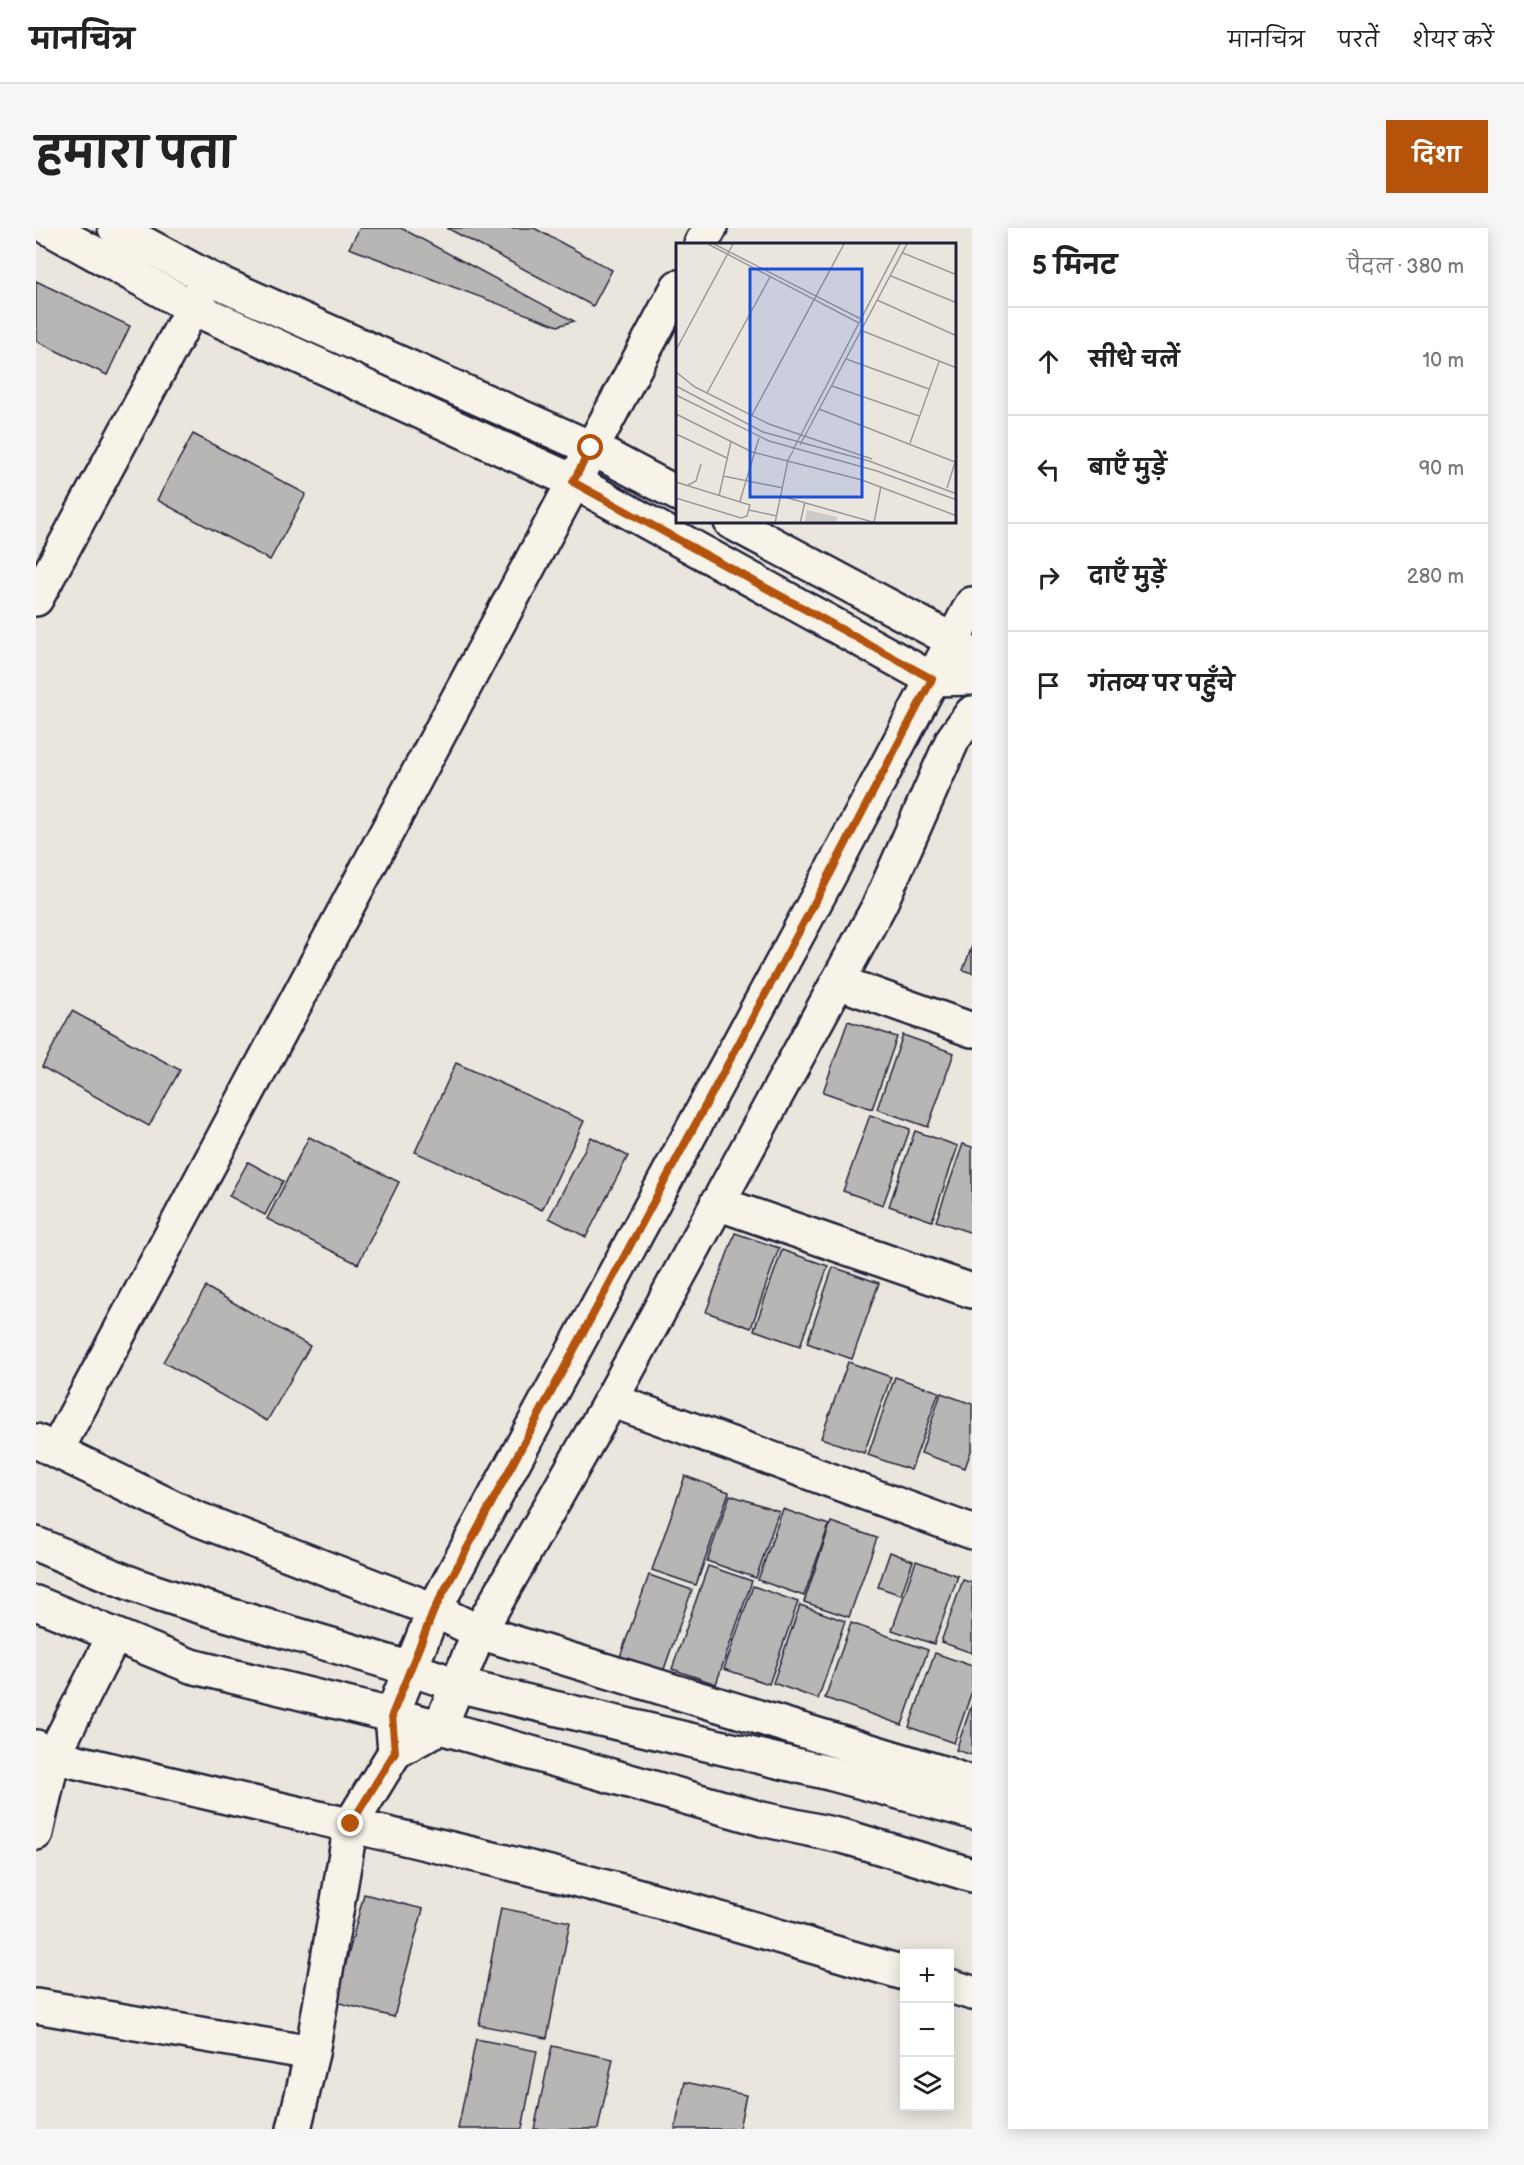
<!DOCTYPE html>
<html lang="hi">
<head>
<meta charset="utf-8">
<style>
	:root { --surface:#fff; --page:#f6f6f6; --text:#222; --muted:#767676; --line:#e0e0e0; --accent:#b45309 }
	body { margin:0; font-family:"Balsamiq Sans","Playpen Sans Deva",sans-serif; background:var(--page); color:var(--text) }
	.controls { position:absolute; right:18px; bottom:18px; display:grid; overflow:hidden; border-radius:0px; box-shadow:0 3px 15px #0003 }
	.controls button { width:54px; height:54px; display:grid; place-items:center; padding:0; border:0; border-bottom:2px solid var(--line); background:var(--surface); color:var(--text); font:30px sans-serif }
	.stop { position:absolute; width:18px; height:18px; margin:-14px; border:4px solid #b45309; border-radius:50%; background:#fff }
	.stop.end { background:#b45309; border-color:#fff; box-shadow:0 2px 6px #0008 }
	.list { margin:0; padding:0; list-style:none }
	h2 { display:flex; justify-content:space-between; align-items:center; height:78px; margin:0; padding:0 24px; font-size:26px }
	h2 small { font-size:20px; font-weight:400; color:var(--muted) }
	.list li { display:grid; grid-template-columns:39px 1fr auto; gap:18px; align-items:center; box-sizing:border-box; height:108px; padding:0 24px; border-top:2px solid var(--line) }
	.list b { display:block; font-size:22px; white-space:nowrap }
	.list em { font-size:20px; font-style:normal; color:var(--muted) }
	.icon { flex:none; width:33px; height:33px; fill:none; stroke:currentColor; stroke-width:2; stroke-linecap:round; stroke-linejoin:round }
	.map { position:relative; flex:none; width:936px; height:1901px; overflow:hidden; border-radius:0px }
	header { display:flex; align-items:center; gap:36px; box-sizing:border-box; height:84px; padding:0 30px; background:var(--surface); border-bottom:2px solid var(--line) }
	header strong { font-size:28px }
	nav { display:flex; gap:33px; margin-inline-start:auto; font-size:21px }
	.intro { display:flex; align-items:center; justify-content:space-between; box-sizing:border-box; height:144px; padding:0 36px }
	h1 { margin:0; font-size:42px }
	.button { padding:15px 27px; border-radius:0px; background:var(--accent); color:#fff; font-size:21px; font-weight:700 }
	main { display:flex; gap:36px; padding:0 36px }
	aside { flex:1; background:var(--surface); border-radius:0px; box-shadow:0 3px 15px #0003 }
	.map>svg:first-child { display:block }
	.building { fill:#b8b6b5; stroke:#22223b; stroke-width:1.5 }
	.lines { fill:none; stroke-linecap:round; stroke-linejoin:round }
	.street-casing { stroke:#22223b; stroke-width:38 }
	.secondary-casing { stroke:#22223b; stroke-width:38 }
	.street { stroke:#f7f3e8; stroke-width:33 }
	.secondary { stroke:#f7f3e8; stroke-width:33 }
	.route { stroke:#b45309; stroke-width:8 }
	.inset-road { fill:none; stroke:#9a989d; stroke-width:1.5 }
	.view { fill:#1d4ed8; fill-opacity:0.15; stroke:#1d4ed8; stroke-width:3 }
	.inset-edge { fill:none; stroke:#22223b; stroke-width:3 }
</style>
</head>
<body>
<header>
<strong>मानचित्र</strong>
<nav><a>मानचित्र</a><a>परतें</a><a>शेयर करें</a></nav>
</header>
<div class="intro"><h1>हमारा पता</h1><a class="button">दिशा</a></div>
<main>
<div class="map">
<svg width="936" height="1901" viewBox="0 0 936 1901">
	<rect width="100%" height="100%" fill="#eae6de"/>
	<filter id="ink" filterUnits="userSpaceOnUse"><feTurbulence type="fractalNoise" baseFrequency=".0167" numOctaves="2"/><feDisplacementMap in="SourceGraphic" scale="12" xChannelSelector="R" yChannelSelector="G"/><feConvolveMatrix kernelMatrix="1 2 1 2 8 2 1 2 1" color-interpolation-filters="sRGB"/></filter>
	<g filter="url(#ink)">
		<g class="building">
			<polygon points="324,0 365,0 538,93 522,98 313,20"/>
			<polygon points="411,0 498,0 576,42 557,78"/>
			<polygon points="0,53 94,98 71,147 0,113"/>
			<polygon points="157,206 270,266 234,332 121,272"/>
			<polygon points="936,718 936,745 927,742"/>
			<polygon points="36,783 144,842 113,898 6,839"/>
			<polygon points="812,793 861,809 836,881 787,864"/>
			<polygon points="867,807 918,825 892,899 841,881"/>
			<polygon points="420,835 548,893 506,982 379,924"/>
			<polygon points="834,887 874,901 847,977 807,963"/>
			<polygon points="879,903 922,918 896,993 853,978"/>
			<polygon points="273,909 363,954 322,1036 231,991"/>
			<polygon points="555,909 592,928 550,1009 513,990"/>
			<polygon points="927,916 936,919 936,1005 900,993"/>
			<polygon points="212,934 247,953 229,987 193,968"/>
			<polygon points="699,1005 743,1020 715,1100 670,1084"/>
			<polygon points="746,1022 792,1038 764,1118 718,1102"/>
			<polygon points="797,1039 843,1055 816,1131 771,1115"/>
			<polygon points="170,1059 274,1118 231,1193 127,1134"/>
			<polygon points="812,1134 855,1149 828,1225 785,1210"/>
			<polygon points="859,1149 903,1164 875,1242 832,1227"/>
			<polygon points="905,1165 936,1176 936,1220 929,1240 885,1225"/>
			<polygon points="649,1248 693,1264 660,1357 616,1342"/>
			<polygon points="694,1267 743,1283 720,1350 671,1333"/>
			<polygon points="747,1281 793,1297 768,1368 722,1352"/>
			<polygon points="795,1294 841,1310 813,1389 768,1374"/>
			<polygon points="854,1324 877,1333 865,1367 842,1359"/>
			<polygon points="880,1333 922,1348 898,1416 856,1402"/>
			<polygon points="672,1338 716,1353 680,1456 636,1441"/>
			<polygon points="613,1347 656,1362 627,1444 584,1429"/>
			<polygon points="927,1352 936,1355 936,1425 905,1414"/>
			<polygon points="717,1358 762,1374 733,1456 688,1441"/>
			<polygon points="764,1377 809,1393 782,1471 737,1455"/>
			<polygon points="815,1395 892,1422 866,1497 789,1470"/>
			<polygon points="899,1425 936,1438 936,1463 918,1515 873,1499"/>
			<polygon points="936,1476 936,1527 920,1522"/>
			<polygon points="328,1666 387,1681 358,1789 300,1774"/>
			<polygon points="465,1680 534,1694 511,1810 443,1797"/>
			<polygon points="440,1811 501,1823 486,1901 422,1901"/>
			<polygon points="516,1818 577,1831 562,1901 498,1901"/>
			<polygon points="649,1854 710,1867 703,1901 639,1901"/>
		</g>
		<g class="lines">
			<defs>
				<g id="street">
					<polyline points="13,0 157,80 537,253 896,451 936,450"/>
					<polyline points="79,0 172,50 555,220 642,266"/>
					<polyline points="665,16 674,0"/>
					<polyline points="695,294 916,412 934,427"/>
					<polyline points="0,371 167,60"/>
					<polyline points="936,376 794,646 398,1382 356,1487 359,1524 404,1499 443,1404 575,1172 844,676 917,511 936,485"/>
					<polyline points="802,754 936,802"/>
					<polyline points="681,975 936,1063"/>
					<polyline points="575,1172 936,1304"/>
					<polyline points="0,1213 159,1290 398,1382 443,1404 910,1546 936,1556"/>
					<polyline points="20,1223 642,59"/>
					<path d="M0,1519L17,1528C205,1574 394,1613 581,1662C678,1688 773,1718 868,1745"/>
					<polyline points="0,1605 17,1528 78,1408"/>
					<polyline points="914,1758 936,1765"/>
					<polyline points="0,1778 276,1825"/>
					<polyline points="258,1901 276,1825 315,1596 359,1524"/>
				</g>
				<g id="secondary">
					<path d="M0,1316C37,1331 73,1348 110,1361C213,1396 319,1420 421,1457L797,1546L936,1584"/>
					<polyline points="0,1375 155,1438 404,1499 726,1591 810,1609 936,1647"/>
				</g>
			</defs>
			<use href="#street" class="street-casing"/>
			<use href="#secondary" class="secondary-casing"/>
			<use href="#street" class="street"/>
			<use href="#secondary" class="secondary"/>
		</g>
	</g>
	<g class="lines" filter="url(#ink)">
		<polyline class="route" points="315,1596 359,1524 356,1487 398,1382 794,646 896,451 537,254 555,220"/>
	</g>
	<g transform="translate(640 15)">
		<rect width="280" height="280" fill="#eae6de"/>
		<path d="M131,267L161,274L160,280H129Z" fill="#cdc9c6"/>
		<path class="inset-road" d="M32,1L183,80M38,1L185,76M227,10L281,32M215,33L281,60M201,57L281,93M184,87L281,125M0,107L57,1M170,116L253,146M0,129L19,144L93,181L196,216M0,143L87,189L193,218L281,251M156,143L243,173M31,150L94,34M0,152L93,198L201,228L281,257M143,166L279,219M0,171L76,209L186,237L281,273M76,172L168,1M0,191L51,215M234,200L263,119M124,202L231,1M117,207L224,1M47,233L107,245M0,239L74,262L71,273L65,275L0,255M12,242L20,238L25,221M271,245L281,213M43,253L55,198M105,253L200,280M64,258L83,195M73,267L101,273M99,280L112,217L117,208M124,280L129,259M198,280L205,243"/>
		<path class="view" d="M74,26H186V254H74Z"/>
		<rect width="280" height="280" class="inset-edge"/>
	</g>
</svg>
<div class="controls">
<button>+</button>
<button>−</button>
<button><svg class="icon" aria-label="layers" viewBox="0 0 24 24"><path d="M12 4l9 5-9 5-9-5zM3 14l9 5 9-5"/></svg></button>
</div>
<div class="stop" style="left:555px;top:220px"></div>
<div class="stop end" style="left:315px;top:1596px"></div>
</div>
<aside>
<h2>5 मिनट<small>पैदल · 380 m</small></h2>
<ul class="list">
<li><svg class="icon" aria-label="ahead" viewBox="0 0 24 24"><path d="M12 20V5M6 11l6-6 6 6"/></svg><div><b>सीधे चलें</b></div><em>10 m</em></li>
<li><svg class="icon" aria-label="left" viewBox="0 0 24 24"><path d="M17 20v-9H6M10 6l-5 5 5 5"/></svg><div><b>बाएँ मुड़ें</b></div><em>90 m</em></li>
<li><svg class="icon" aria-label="right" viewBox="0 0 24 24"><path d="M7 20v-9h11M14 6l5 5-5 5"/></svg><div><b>दाएँ मुड़ें</b></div><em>280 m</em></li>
<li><svg class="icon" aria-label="arrive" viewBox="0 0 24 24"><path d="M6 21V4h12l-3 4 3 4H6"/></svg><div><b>गंतव्य पर पहुँचे</b></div></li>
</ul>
</aside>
</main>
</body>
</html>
